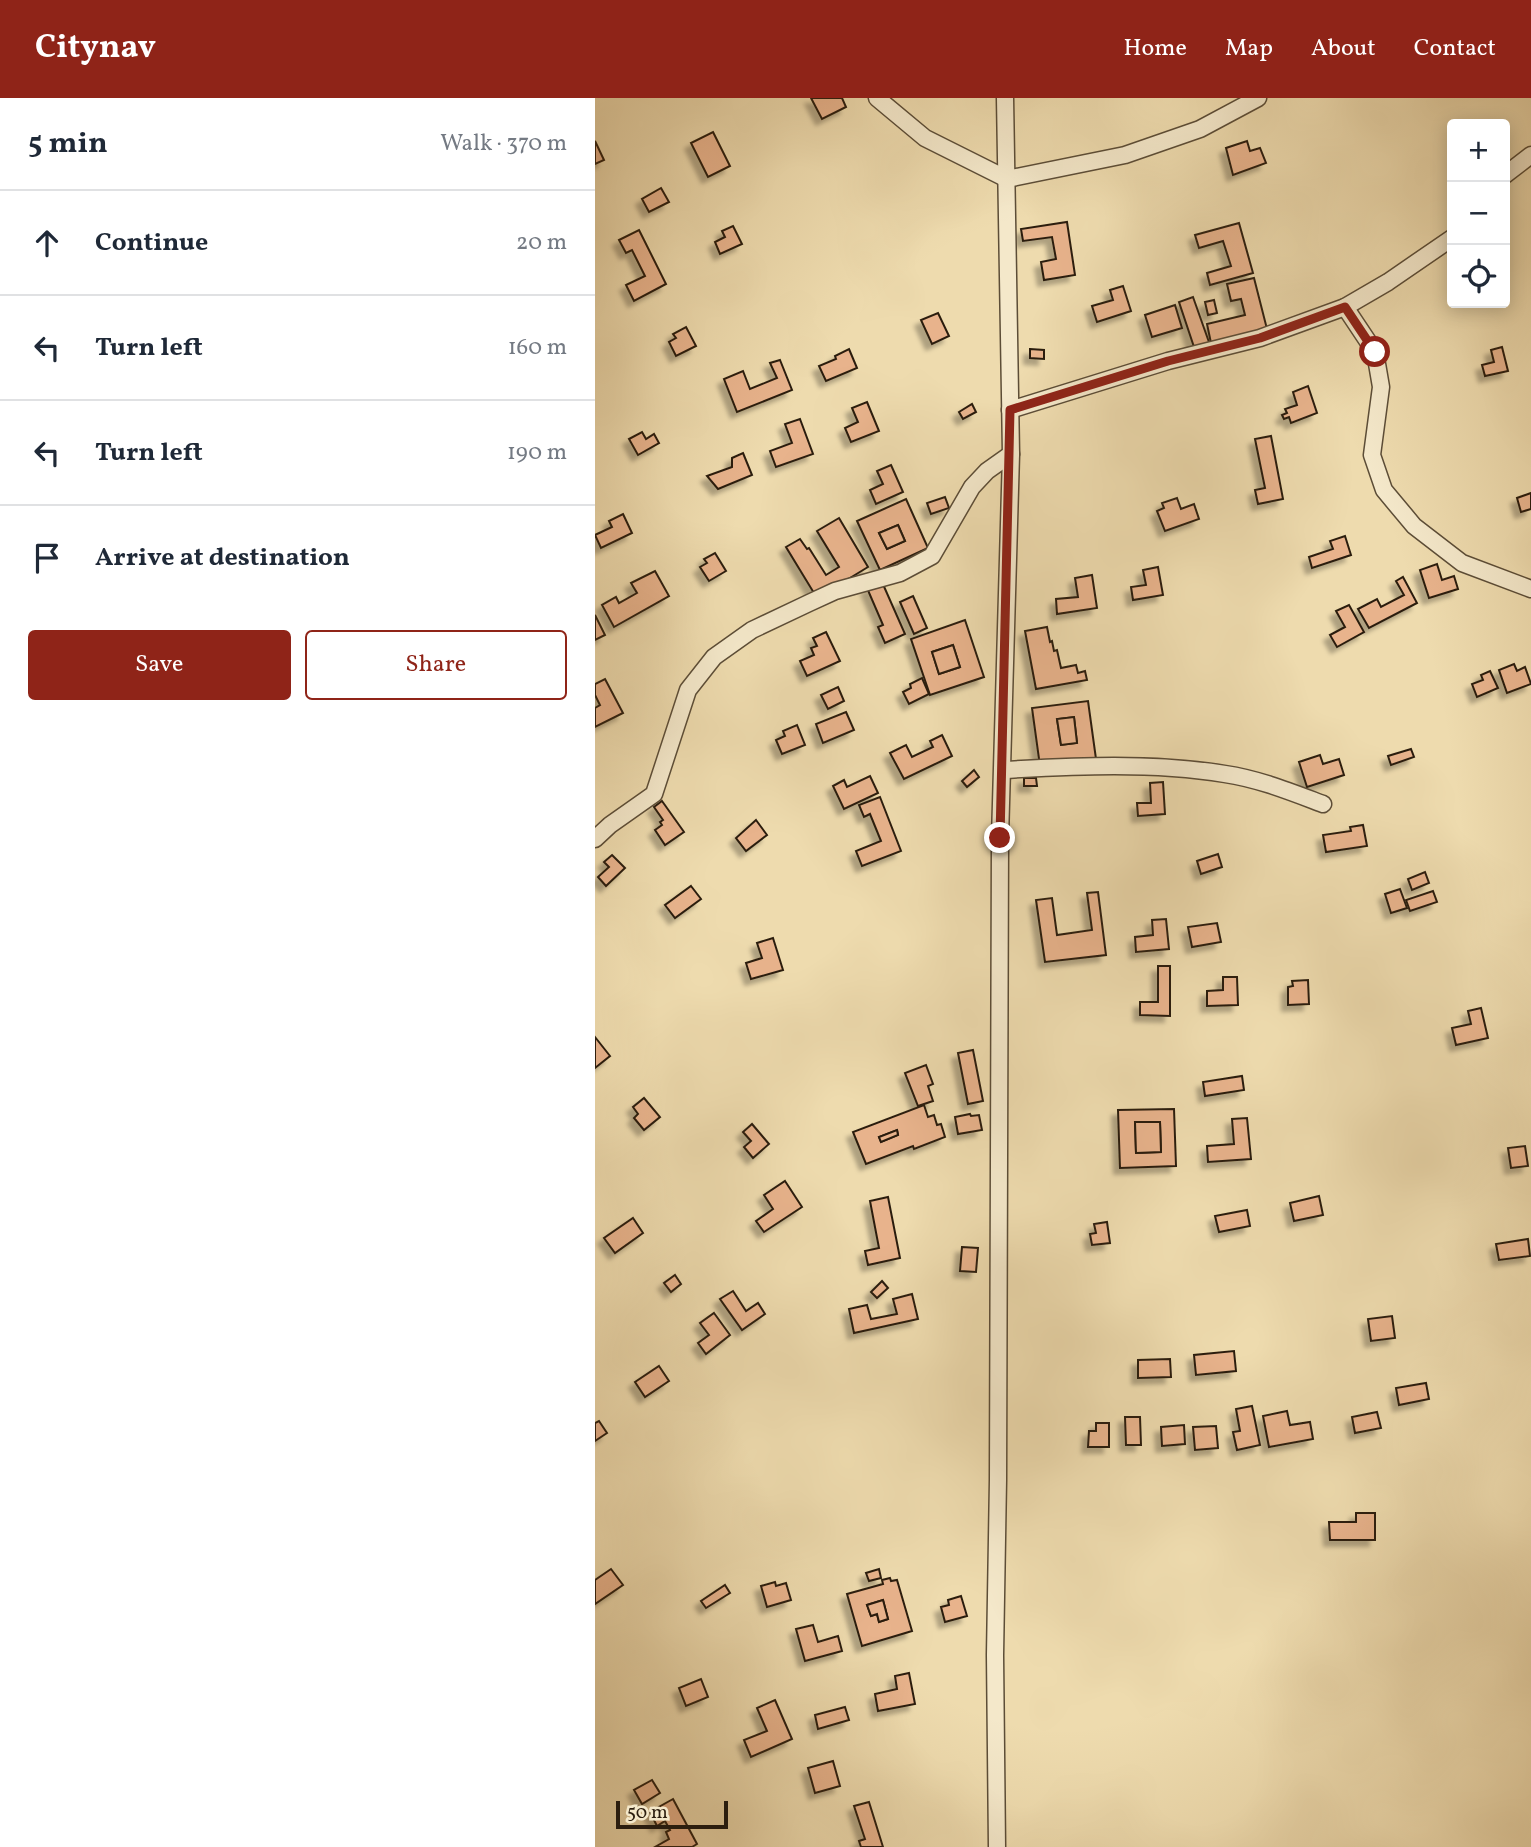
<!DOCTYPE html>
<html lang="en">
<head>
<meta charset="utf-8">
<style>
	:root { --surface:#fff; --page:#f2f2f3; --text:#1f2937; --muted:#747a83; --line:#e0e1e3; --accent:#8f2418 }
	body { margin:0; font-family:Vollkorn,serif; background:var(--page); color:var(--text) }
	.controls { position:absolute; right:21px; top:21px; display:grid; overflow:hidden; border-radius:7px; box-shadow:0 4px 18px #0003 }
	.controls button { width:63px; height:63px; display:grid; place-items:center; padding:0; border:0; border-bottom:2px solid var(--line); background:var(--surface); color:var(--text); font:35px sans-serif }
	.scale { position:absolute; left:21px; bottom:18px; width:112px; box-sizing:border-box; padding-left:7px; border:4px solid #2c1e0f; border-top:0; font-size:19px; line-height:24px; white-space:nowrap; color:#2c1e0f; -webkit-text-stroke:5px #f4e8ca; paint-order:stroke }
	.stop { position:absolute; width:21px; height:21px; margin:-16px; border:5px solid #8f2418; border-radius:50%; background:#fff }
	.stop.end { background:#8f2418; border-color:#fff; box-shadow:0 2px 7px #0008 }
	.list { margin:0; padding:0; list-style:none }
	h2 { display:flex; justify-content:space-between; align-items:center; height:91px; margin:0; padding:0 28px; font-size:30px }
	h2 small { font-size:23px; font-weight:400; color:var(--muted) }
	.list li { display:grid; grid-template-columns:46px 1fr auto; gap:21px; align-items:center; box-sizing:border-box; height:105px; padding:0 28px; border-top:2px solid var(--line) }
	.list b { display:block; font-size:26px; white-space:nowrap }
	.list em { font-size:23px; font-style:normal; color:var(--muted) }
	.actions { display:flex; gap:14px; padding:21px 28px }
	.actions a { flex:1; padding:16px 0; border:2px solid var(--accent); border-radius:7px; text-align:center; font-size:24px; color:var(--accent) }
	.actions .main { background:var(--accent); color:#fff }
	.icon { flex:none; width:38px; height:38px; fill:none; stroke:currentColor; stroke-width:2; stroke-linecap:round; stroke-linejoin:round }
	.map { position:relative; flex:none; width:936px; height:1749px; overflow:hidden }
	header { display:flex; align-items:center; gap:42px; box-sizing:border-box; height:98px; padding:0 35px; background:var(--accent); color:#fff }
	header strong { font-size:33px }
	nav { display:flex; gap:38px; margin-inline-start:auto; font-size:24px }
	main { display:flex }
	aside { flex:1; background:var(--surface) }
	.map>svg:first-child { display:block }
	.building { fill:#e8b38c; stroke:#2c1e0f; stroke-width:2; fill-rule:evenodd; filter:url(#shadow) }
	.lines { fill:none; stroke-linecap:round; stroke-linejoin:round }
	.minor-casing { stroke:#5c4d37; stroke-width:19 }
	.minor { stroke:#f4e8ca; stroke-width:16 }
	.route { stroke:#8f2418; stroke-width:9 }
</style>
</head>
<body>
<header>
<strong>Citynav</strong>
<nav><a>Home</a><a>Map</a><a>About</a><a>Contact</a></nav>
</header>
<main>
<aside>
<h2>5 min<small>Walk · 370 m</small></h2>
<ul class="list">
<li><svg class="icon" aria-label="ahead" viewBox="0 0 24 24"><path d="M12 20V5M6 11l6-6 6 6"/></svg><div><b>Continue</b></div><em>20 m</em></li>
<li><svg class="icon" aria-label="left" viewBox="0 0 24 24"><path d="M17 20v-9H6M10 6l-5 5 5 5"/></svg><div><b>Turn left</b></div><em>160 m</em></li>
<li><svg class="icon" aria-label="left" viewBox="0 0 24 24"><path d="M17 20v-9H6M10 6l-5 5 5 5"/></svg><div><b>Turn left</b></div><em>190 m</em></li>
<li><svg class="icon" aria-label="arrive" viewBox="0 0 24 24"><path d="M6 21V4h12l-3 4 3 4H6"/></svg><div><b>Arrive at destination</b></div></li>
</ul>
<div class="actions"><a class="main">Save</a><a>Share</a></div>
</aside>
<div class="map">
<svg width="936" height="1749" viewBox="0 0 936 1749">
	<defs>
		<filter id="shadow"><feDropShadow dx="-6" dy="6" stdDeviation="2" flood-color="#0004"/></filter>
	</defs>
	<rect width="100%" height="100%" fill="#eedbae"/>
	<filter id="stains"><feTurbulence type="fractalNoise" baseFrequency=".00286" numOctaves="4"/><feColorMatrix values="0 0 0 0 .2 0 0 0 0 .09 0 0 0 0 .02 0 0 0 .5 -.17"/></filter>
	<radialGradient id="worn" r=".72"><stop offset=".6" stop-color="#630" stop-opacity="0"/><stop offset="1" stop-color="#630" stop-opacity=".3"/></radialGradient>
	<g class="building">
		<polygon points="216,0 247,0 251,9 227,21"/>
		<polygon points="118,34 135,68 113,79 96,45"/>
		<polygon points="0,43 9,62 0,66"/>
		<polygon points="652,43 655,53 665,50 671,65 638,77 631,50"/>
		<polygon points="66,90 74,104 54,114 47,101"/>
		<polygon points="472,124 480,177 449,182 446,164 461,161 457,139 428,143 426,131"/>
		<polygon points="644,125 658,175 615,187 612,175 636,168 628,143 604,150 600,137"/>
		<polygon points="138,128 147,146 125,156 120,144 130,139 127,133"/>
		<polygon points="44,132 71,186 39,203 31,187 50,178 37,152 31,155 24,142"/>
		<polygon points="659,180 672,231 616,245 612,226 650,217 646,201 636,203 632,186"/>
		<polygon points="528,188 536,213 502,224 497,208 518,202 515,192"/>
		<polygon points="598,199 615,247 600,252 584,204"/>
		<polygon points="619,202 622,215 613,217 610,204"/>
		<polygon points="580,207 587,230 557,239 550,217"/>
		<polygon points="343,215 354,238 337,246 326,222"/>
		<polygon points="91,229 101,248 81,258 74,244 81,240 78,236"/>
		<polygon points="907,249 913,273 890,278 887,267 899,264 896,252"/>
		<polygon points="254,251 262,270 231,283 224,268 241,261 240,258"/>
		<polygon points="435,251 449,252 449,261 435,260"/>
		<polygon points="185,262 197,292 142,314 129,281 148,273 155,291 182,280 175,265"/>
		<polygon points="713,288 722,315 696,325 694,319 689,321 687,317 692,315 690,311 702,307 698,294"/>
		<polygon points="272,304 284,333 256,344 250,330 263,324 257,310"/>
		<polygon points="377,306 381,314 368,321 364,314"/>
		<polygon points="205,321 218,356 181,369 175,353 197,345 190,326"/>
		<polygon points="47,334 51,341 59,336 64,345 43,357 34,341"/>
		<polygon points="676,338 688,401 663,406 660,392 670,390 660,341"/>
		<polygon points="148,355 157,377 123,391 112,378 137,369 137,360"/>
		<polygon points="296,367 308,394 281,406 275,392 288,386 282,373"/>
		<polygon points="936,395 936,411 926,414 922,400"/>
		<polygon points="350,399 354,410 336,416 332,405"/>
		<polygon points="582,400 586,411 599,406 604,421 570,433 562,413 569,410 567,405"/>
		<path d="M311,401L333,450L285,472L262,423ZM303,427L310,443L292,451L284,435Z"/>
		<polygon points="28,416 37,435 6,450 0,437 17,429 14,423"/>
		<polygon points="244,420 273,469 222,500 191,449 205,441 212,451 214,450 231,477 244,469 222,433"/>
		<polygon points="303,427 310,443 292,451 284,435"/>
		<polygon points="750,438 756,457 717,470 714,459 738,451 735,443"/>
		<polygon points="120,455 131,473 114,483 105,469 112,465 109,461"/>
		<polygon points="842,466 847,482 859,478 863,491 834,500 825,472"/>
		<polygon points="563,469 568,497 538,502 536,489 551,487 548,472"/>
		<polygon points="60,473 74,498 19,529 7,507 21,499 24,505 42,495 36,485"/>
		<polygon points="497,477 502,510 462,516 461,501 483,499 480,480"/>
		<polygon points="808,479 822,505 774,530 763,511 782,501 786,509 809,497 801,483"/>
		<polygon points="287,484 310,536 290,545 283,529 288,527 272,490"/>
		<polygon points="318,498 332,530 319,536 305,504"/>
		<polygon points="754,507 769,534 742,549 735,537 750,529 741,513"/>
		<polygon points="0,517 10,537 0,542"/>
		<path d="M370,522L389,579L335,597L316,541ZM358,547L365,569L344,576L337,554Z"/>
		<polygon points="452,529 455,544 457,543 459,553 462,552 466,570 481,567 483,575 490,573 492,582 441,591 430,533"/>
		<polygon points="231,534 245,563 212,578 205,563 219,557 216,550 222,548 218,540"/>
		<polygon points="358,547 365,569 344,576 337,554"/>
		<polygon points="919,566 922,573 930,569 936,586 912,595 904,572"/>
		<polygon points="895,573 903,590 882,599 877,586 888,582 886,577"/>
		<polygon points="327,580 334,596 314,606 308,594 316,590 315,586"/>
		<polygon points="10,581 28,615 0,629 0,610 5,607 0,597 0,586"/>
		<polygon points="243,589 249,603 233,611 226,597"/>
		<path d="M493,603L501,661L445,668L437,610ZM479,619L482,645L466,647L462,621Z"/>
		<polygon points="251,614 259,632 228,645 221,626"/>
		<polygon points="479,619 482,645 466,647 462,621"/>
		<polygon points="202,627 210,647 187,656 181,642 190,638 188,633"/>
		<polygon points="347,637 357,658 309,681 295,655 311,647 317,659 338,649 335,643"/>
		<polygon points="816,651 819,659 796,667 793,658"/>
		<polygon points="725,657 728,666 744,661 749,677 712,689 704,664"/>
		<polygon points="379,672 384,679 372,689 367,683"/>
		<polygon points="275,678 283,695 249,711 238,688 249,682 252,689"/>
		<polygon points="429,680 441,680 442,688 429,688"/>
		<polygon points="568,684 570,716 543,718 542,705 556,705 555,685"/>
		<polygon points="285,699 306,753 267,768 261,753 286,743 275,716 269,719 264,707"/>
		<polygon points="67,703 89,734 70,747 60,732 67,727 65,724 68,722 59,709"/>
		<polygon points="161,722 172,737 151,753 141,740"/>
		<polygon points="768,727 772,748 731,754 728,737 756,733 755,729"/>
		<polygon points="623,756 627,769 606,776 602,763"/>
		<polygon points="17,757 30,770 11,788 3,779 14,769 9,764"/>
		<polygon points="830,774 834,785 817,792 813,781"/>
		<polygon points="96,788 106,801 80,820 70,807"/>
		<polygon points="805,791 812,810 796,815 790,796"/>
		<polygon points="838,793 842,804 815,813 811,802"/>
		<polygon points="503,794 511,857 450,864 441,802 457,800 462,837 497,832 492,795"/>
		<polygon points="571,821 574,851 541,854 540,839 558,837 557,822"/>
		<polygon points="622,825 626,844 597,849 593,829"/>
		<polygon points="178,840 188,872 156,881 151,865 167,860 162,845"/>
		<polygon points="563,868 575,868 575,918 545,917 545,904 563,904"/>
		<polygon points="628,879 642,879 643,907 612,908 612,893 628,892"/>
		<polygon points="713,882 714,906 693,907 693,889 698,888 697,883"/>
		<polygon points="886,910 893,940 861,947 857,930 876,926 873,913"/>
		<polygon points="0,939 15,958 0,970"/>
		<polygon points="378,952 388,1003 373,1006 363,955"/>
		<polygon points="331,967 338,986 333,988 338,1003 323,1008 310,975"/>
		<polygon points="647,978 649,992 610,998 608,984"/>
		<polygon points="49,1000 65,1019 49,1032 39,1020 43,1016 38,1009"/>
		<path d="M329,1007L333,1019L339,1017L342,1027L346,1026L350,1039L319,1051L318,1048L271,1066L258,1034ZM302,1032L303,1037L286,1044L284,1039Z"/>
		<path d="M579,1011L581,1068L525,1070L523,1012ZM540,1024H565L566,1054L541,1055Z"/>
		<polygon points="375,1016 376,1018 384,1017 387,1032 363,1036 360,1019"/>
		<polygon points="652,1020 656,1061 613,1064 612,1048 639,1046 637,1021"/>
		<polygon points="540,1024 565,1024 566,1054 541,1055"/>
		<polygon points="157,1026 174,1046 158,1060 149,1049 156,1043 148,1034"/>
		<polygon points="302,1032 303,1037 286,1044 284,1039"/>
		<polygon points="930,1048 933,1068 916,1070 913,1050"/>
		<polygon points="190,1083 207,1109 169,1134 161,1123 178,1111 169,1097"/>
		<polygon points="724,1098 728,1117 699,1123 695,1105"/>
		<polygon points="293,1099 305,1160 273,1167 270,1153 284,1150 275,1103"/>
		<polygon points="652,1112 655,1128 624,1134 620,1118"/>
		<polygon points="38,1120 48,1135 20,1155 9,1140"/>
		<polygon points="512,1124 515,1145 497,1147 495,1136 501,1135 499,1126"/>
		<polygon points="933,1141 935,1158 904,1162 901,1146"/>
		<polygon points="367,1149 383,1150 381,1174 365,1173"/>
		<polygon points="80,1177 86,1186 76,1194 69,1185"/>
		<polygon points="287,1183 293,1190 282,1200 276,1194"/>
		<polygon points="138,1193 151,1213 163,1205 170,1216 147,1232 125,1201"/>
		<polygon points="317,1196 323,1221 259,1235 254,1211 272,1207 276,1221 302,1216 298,1201"/>
		<polygon points="119,1215 135,1237 111,1256 103,1245 114,1237 105,1225"/>
		<polygon points="797,1218 800,1240 776,1243 773,1221"/>
		<polygon points="639,1253 641,1273 601,1277 599,1257"/>
		<polygon points="575,1261 576,1279 543,1280 543,1262"/>
		<polygon points="64,1268 74,1283 50,1299 40,1284"/>
		<polygon points="831,1285 834,1301 804,1307 801,1290"/>
		<polygon points="657,1308 665,1347 642,1352 638,1334 645,1333 641,1311"/>
		<polygon points="692,1313 695,1327 715,1324 718,1341 674,1349 668,1318"/>
		<polygon points="782,1314 786,1330 760,1335 757,1319"/>
		<polygon points="530,1319 545,1319 546,1347 531,1347"/>
		<polygon points="4,1323 12,1335 0,1343 0,1325"/>
		<polygon points="501,1325 514,1325 514,1349 493,1349 494,1333 501,1333"/>
		<polygon points="589,1327 590,1346 567,1348 566,1329"/>
		<polygon points="621,1328 623,1350 600,1352 598,1329"/>
		<polygon points="761,1415 780,1415 780,1442 735,1442 734,1424 761,1424"/>
		<polygon points="16,1471 28,1487 0,1506 0,1482"/>
		<polygon points="284,1471 286,1480 274,1483 271,1475"/>
		<path d="M295,1480L296,1483L302,1482L317,1533L267,1548L252,1496L288,1486L287,1482ZM288,1502L293,1521L284,1524L282,1516L276,1518L272,1507Z"/>
		<polygon points="180,1484 181,1488 191,1485 196,1502 172,1509 166,1488"/>
		<polygon points="130,1487 135,1495 111,1510 106,1503"/>
		<polygon points="366,1498 372,1518 350,1524 346,1509 354,1507 353,1502"/>
		<polygon points="288,1502 293,1521 284,1524 282,1516 276,1518 272,1507"/>
		<polygon points="218,1527 223,1544 243,1538 247,1553 210,1563 201,1531"/>
		<polygon points="314,1575 320,1606 283,1613 280,1596 302,1591 300,1578"/>
		<polygon points="106,1581 113,1599 91,1608 84,1590"/>
		<polygon points="180,1602 197,1641 156,1659 149,1642 172,1633 162,1610"/>
		<polygon points="250,1609 254,1622 223,1631 220,1617"/>
		<polygon points="238,1663 245,1688 220,1695 213,1670"/>
		<polygon points="57,1682 65,1695 47,1706 39,1692"/>
		<polygon points="78,1701 102,1746 97,1749 60,1749 74,1741 71,1734 75,1732 70,1723 62,1728 55,1714"/>
		<polygon points="274,1704 288,1749 266,1749 264,1743 270,1741 259,1708"/>
	</g>
	<g class="lines">
		<defs>
			<g id="minor">
				<polyline points="282,0 330,40 412,81 530,57 605,31 663,0"/>
				<polyline points="910,77 936,57"/>
				<polyline points="750,209 780,254 786,289 777,357 789,392 819,428 867,465 936,491"/>
				<polyline points="415,312 573,263 665,240 750,209 793,184 857,140"/>
				<path d="M408,672C481,668 557,664 630,676C664,681 696,694 728,706"/>
				<polyline points="0,741 15,727 59,696 93,592 119,559 157,532 214,505 240,493 305,475 337,458 377,389 392,373 416,356"/>
				<polyline points="402,1749 400,1557 403,1382 405,740 416,356 410,0"/>
			</g>
		</defs>
		<use href="#minor" class="minor-casing"/>
		<use href="#minor" class="minor"/>
	</g>
	<g class="lines">
		<polyline class="route" points="405,740 415,312 573,263 665,240 750,209 780,254"/>
	</g>
	<rect width="100%" height="100%" filter="url(#stains)"/>
	<rect width="100%" height="100%" fill="url(#worn)"/>
</svg>
<div class="controls">
<button>+</button>
<button>−</button>
<button><svg class="icon" aria-label="locate" viewBox="0 0 24 24"><circle cx="12" cy="12" r="6"/><path d="M12 2v4M12 18v4M2 12h4M18 12h4"/></svg></button>
</div>
<div class="scale">50 m</div>
<div class="stop" style="left:780px;top:254px"></div>
<div class="stop end" style="left:405px;top:740px"></div>
</div>
</main>
</body>
</html>
